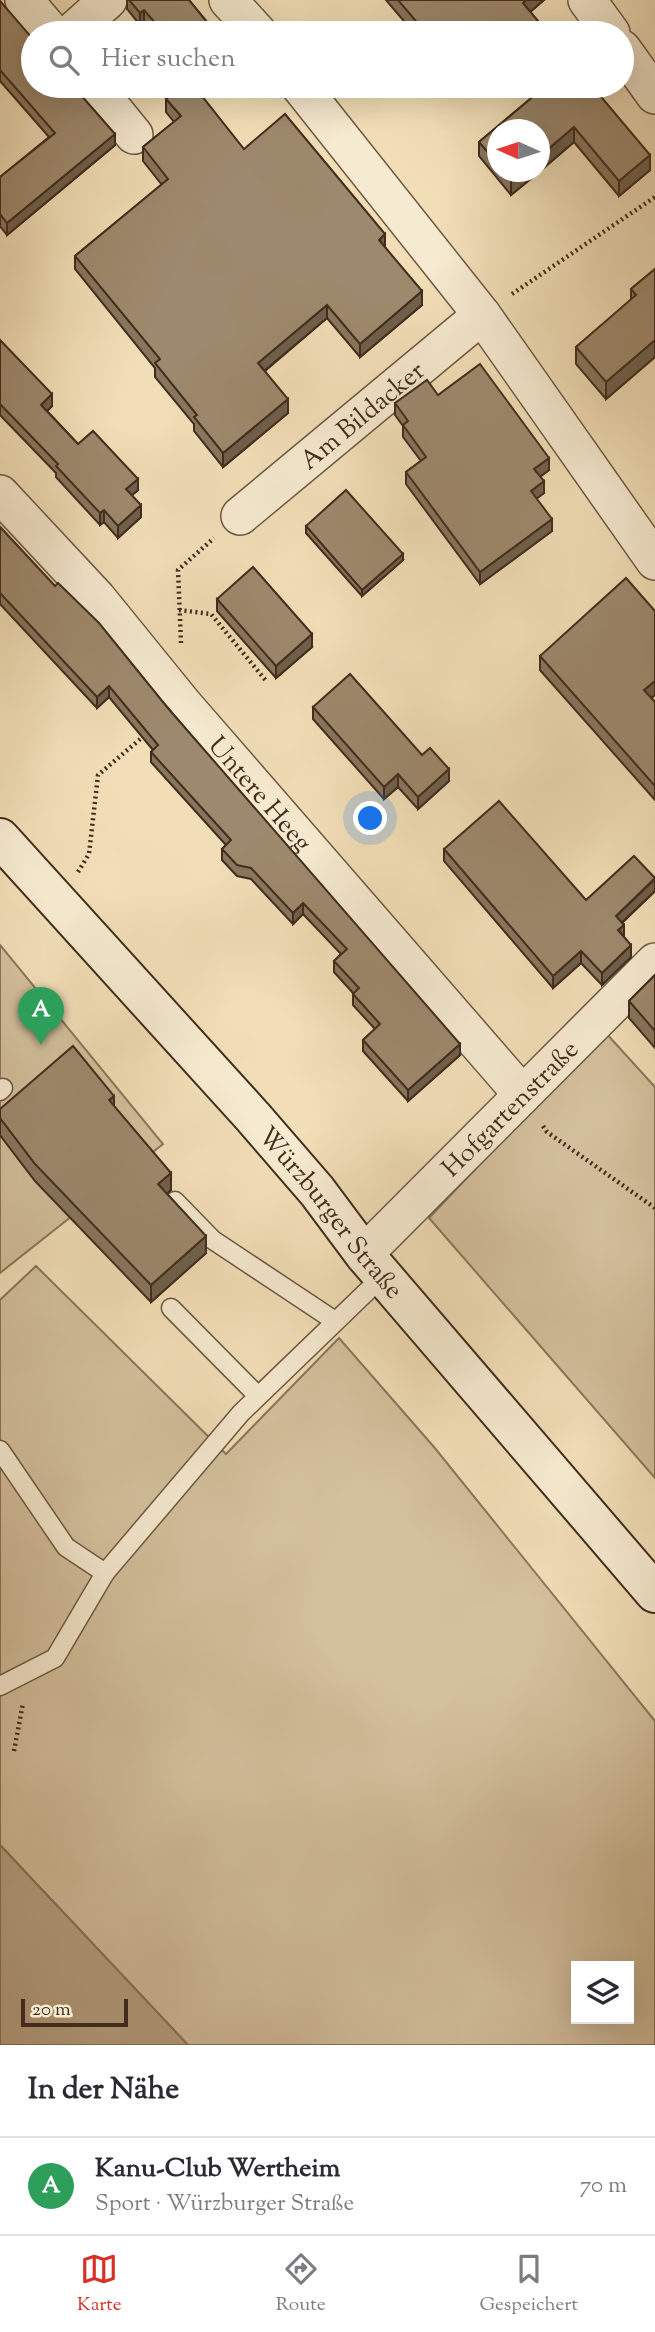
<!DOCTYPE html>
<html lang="de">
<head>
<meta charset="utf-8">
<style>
	:root { --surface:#fff; --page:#f2f2f3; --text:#2b2b33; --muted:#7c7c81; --line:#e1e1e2; --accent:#d93025 }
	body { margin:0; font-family:"Sorts Mill Goudy",serif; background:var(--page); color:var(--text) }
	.controls { position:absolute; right:21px; bottom:21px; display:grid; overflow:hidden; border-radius:0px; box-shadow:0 7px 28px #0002 }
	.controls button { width:63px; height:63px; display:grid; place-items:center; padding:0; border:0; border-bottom:2px solid var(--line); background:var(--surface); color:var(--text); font:35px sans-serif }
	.compass { position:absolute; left:487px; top:119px; width:63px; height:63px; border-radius:50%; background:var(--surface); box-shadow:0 7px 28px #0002; rotate:273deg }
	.scale { position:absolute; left:21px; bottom:18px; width:107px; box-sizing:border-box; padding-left:7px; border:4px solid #422c1c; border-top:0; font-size:19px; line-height:24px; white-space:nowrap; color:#422c1c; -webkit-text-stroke:5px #f6ead0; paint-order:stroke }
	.you { position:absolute; left:371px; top:819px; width:24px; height:24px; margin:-18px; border:5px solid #fff; border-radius:50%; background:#1a73e8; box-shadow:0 0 0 10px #1a73e833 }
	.badge { display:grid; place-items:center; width:46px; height:46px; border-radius:50%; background:var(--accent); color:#fff; font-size:23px; font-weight:700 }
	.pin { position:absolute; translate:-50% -58px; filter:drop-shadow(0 2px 4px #0008) }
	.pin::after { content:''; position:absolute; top:37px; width:24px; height:21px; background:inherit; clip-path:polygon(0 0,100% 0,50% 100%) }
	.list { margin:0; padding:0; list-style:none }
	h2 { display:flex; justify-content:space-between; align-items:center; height:91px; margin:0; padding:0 28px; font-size:30px }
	h2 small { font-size:23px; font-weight:400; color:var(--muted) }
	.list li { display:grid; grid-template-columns:46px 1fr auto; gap:21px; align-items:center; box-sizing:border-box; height:98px; padding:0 28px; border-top:2px solid var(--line) }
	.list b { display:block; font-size:26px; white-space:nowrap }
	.list p { margin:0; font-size:23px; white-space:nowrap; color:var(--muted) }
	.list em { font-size:23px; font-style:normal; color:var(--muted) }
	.icon { flex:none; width:38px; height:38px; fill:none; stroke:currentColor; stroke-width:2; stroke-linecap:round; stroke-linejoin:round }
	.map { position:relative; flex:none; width:655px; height:2045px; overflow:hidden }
	.search { position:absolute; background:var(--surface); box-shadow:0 7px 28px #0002; left:21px; right:21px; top:21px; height:77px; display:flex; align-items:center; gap:18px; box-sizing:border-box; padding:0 24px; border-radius:38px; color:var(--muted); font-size:26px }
	.sheet { height:189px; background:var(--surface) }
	nav { display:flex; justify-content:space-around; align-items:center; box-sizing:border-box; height:98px; border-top:2px solid var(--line); background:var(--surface); font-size:19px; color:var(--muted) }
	nav a { display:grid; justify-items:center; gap:4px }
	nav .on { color:var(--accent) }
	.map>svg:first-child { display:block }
	.green { fill:#d3c09d; stroke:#8a765c; stroke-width:2; fill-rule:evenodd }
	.water { fill:#b6a182; stroke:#887259; stroke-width:2 }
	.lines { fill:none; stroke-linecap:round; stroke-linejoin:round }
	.service-casing { stroke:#6e5843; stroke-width:21 }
	.minor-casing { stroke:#6e5843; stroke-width:40 }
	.secondary-casing { stroke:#422c1c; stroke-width:42 }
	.path { stroke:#422c1c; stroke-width:4.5; stroke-dasharray:2 3.5; stroke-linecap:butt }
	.service { stroke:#f6ead0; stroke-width:18 }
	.minor { stroke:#f6ead0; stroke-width:37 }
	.secondary { stroke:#f6ead0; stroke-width:38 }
	.wall { fill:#87765e; stroke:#422c1c; stroke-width:2 }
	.shaded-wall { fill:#6e604c; stroke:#422c1c; stroke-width:2 }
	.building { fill:#9d896d; stroke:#422c1c; stroke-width:2 }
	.labels { text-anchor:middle; stroke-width:6; stroke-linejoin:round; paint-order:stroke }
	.street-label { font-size:26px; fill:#422c1c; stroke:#f6ead0 }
</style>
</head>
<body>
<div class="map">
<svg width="655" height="2045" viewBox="0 0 655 2045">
	<rect width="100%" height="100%" fill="#f1deb7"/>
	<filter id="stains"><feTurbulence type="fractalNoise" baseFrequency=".00286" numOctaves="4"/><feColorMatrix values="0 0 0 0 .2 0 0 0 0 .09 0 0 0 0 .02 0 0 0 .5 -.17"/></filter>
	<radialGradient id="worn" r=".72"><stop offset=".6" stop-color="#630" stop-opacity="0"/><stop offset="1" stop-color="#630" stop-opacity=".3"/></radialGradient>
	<g class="green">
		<polygon points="0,945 163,1144 0,1273"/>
		<polygon points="605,1032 655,1087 655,1478 429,1218"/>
		<path d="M36,1266L226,1454L339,1338L434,1447L655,1721V2045H188L0,1845V1300ZM576,1966H629V2019H576Z"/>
	</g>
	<polygon class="water" points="0,1845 188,2045 0,2045"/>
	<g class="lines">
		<defs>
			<g id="service">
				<polyline points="0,1091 3,1088"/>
				<polyline points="175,1201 213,1240 335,1321"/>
				<polyline points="171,1308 258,1396"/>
				<polyline points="0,1450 66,1547 105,1573 241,1413 384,1275"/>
				<polyline points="0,1686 55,1658 105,1573"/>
			</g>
			<g id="minor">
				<polyline points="24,0 52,33"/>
				<polyline points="228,0 258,33"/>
				<polyline points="587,0 611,33"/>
				<polyline points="71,33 108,0"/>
				<polyline points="622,49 655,95"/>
				<polyline points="94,86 134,135"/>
				<polyline points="300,86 482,315 655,561"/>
				<path id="s1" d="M0,494L97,598L183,704L522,1094"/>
				<path id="s2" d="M240,516L482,315"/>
				<path id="s3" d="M364,1254L655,962"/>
			</g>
			<g id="secondary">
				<path id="s4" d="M0,838L253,1117L317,1191L364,1254L655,1593"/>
			</g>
		</defs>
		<use href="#service" class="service-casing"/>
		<use href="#minor" class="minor-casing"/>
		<use href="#secondary" class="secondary-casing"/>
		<g class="path">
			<polyline points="512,294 655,197"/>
			<polyline points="179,610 211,614 267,682"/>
			<polyline points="181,643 178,570 214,538"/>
			<polyline points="78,872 89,854 98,775 145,735"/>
			<polyline points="543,1126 547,1132 655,1208"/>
			<polyline points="14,1751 23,1703"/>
		</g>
		<use href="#service" class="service"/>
		<use href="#minor" class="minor"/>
		<use href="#secondary" class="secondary"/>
	</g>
	<g class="wall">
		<polygon points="127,0 189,0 216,33 155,33 144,21 140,25 127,9"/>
		<polygon points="386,0 544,0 530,12 548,33 414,33"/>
		<polygon points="0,1 115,145 7,235 0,226 0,177 49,137 0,81"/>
		<polygon points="527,86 592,86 650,170 619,196 574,142 540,171 540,130 498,130 498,172 539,172 511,195 479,156 479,142 535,95"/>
		<polygon points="166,99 244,149 385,248 422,305 360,357 327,318 265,371 288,413 223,467 194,431 194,424 155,377 155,368 75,269 75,256 162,185 143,161 143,147 174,122 166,112"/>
		<polygon points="655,269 655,357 606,399 576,364 576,347 631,300 631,289"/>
		<polygon points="0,340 52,406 47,411 78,444 138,490 132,495 141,517 118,538 104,522 100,525 56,477 56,473 0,415"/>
		<polygon points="438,395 549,470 540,477 544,493 536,498 552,531 480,584 406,484 406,472 421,461 403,437 403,426 395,415 395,403"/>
		<polygon points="306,526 403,560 362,596 306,533"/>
		<polygon points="0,527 167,707 460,1055 408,1101 363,1051 363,1040 375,1029 353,1005 353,993 334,972 334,961 341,954 303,914 293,924 251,879 237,876 222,860 222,849 226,845 151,762 151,752 153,750 109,697 97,708 0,604"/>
		<polygon points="217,599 312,647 276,678 217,611"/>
		<polygon points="655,611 655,695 651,698 655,702 655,800 540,670 540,656"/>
		<polygon points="313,707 422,755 449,781 418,809 398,787 384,799 313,719"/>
		<polygon points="444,849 586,900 655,878 655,891 622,923 624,937 631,957 602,985 581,963 553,988 444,861"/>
		<polygon points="655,975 655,1048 629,1018 629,1001"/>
		<polygon points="114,1106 171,1190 167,1193 206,1253 151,1302 35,1181 0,1135 0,1109"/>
	</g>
	<g class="shaded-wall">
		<polygon points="526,0 544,0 523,18 523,3"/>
		<polygon points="144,10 144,21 140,25 140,13"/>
		<polygon points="574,127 574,142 540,171 540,156"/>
		<polygon points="115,134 115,145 7,235 7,223"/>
		<polygon points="650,155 650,170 619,196 619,181"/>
		<polygon points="521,172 539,172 511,195 511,180"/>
		<polygon points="385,234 385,248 379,240"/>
		<polygon points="422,291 422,305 360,357 360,344"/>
		<polygon points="327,305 327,318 258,376 258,363"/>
		<polygon points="655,340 655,357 606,399 606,382"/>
		<polygon points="52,394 52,406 41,417 41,405"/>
		<polygon points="288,399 288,413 223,467 223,453"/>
		<polygon points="549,458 549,470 534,481 534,469"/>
		<polygon points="138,479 138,490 126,500 126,489"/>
		<polygon points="544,481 544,493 531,503 531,491"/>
		<polygon points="141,505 141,517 118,538 118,526"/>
		<polygon points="104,510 104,522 100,525 100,513"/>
		<polygon points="552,519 552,531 480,584 480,572"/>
		<polygon points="403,554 403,560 362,596 362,590"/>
		<polygon points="312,634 312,647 276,678 276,666"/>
		<polygon points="655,681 655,695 644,704 644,690"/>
		<polygon points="109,686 109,697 97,708 97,697"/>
		<polygon points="449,769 449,781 418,809 418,797"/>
		<polygon points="398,774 398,787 384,799 384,787"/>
		<polygon points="655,879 655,891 616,928 616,916"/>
		<polygon points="303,903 303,914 293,924 293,913"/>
		<polygon points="624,925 624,937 618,930"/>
		<polygon points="631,945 631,957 602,985 602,973"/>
		<polygon points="581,951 581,963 553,988 553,976"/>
		<polygon points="460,1044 460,1055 408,1101 408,1090"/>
		<polygon points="114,1096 114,1113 109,1100"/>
		<polygon points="171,1173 171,1190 158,1201 158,1184"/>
		<polygon points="206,1236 206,1253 151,1302 151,1285"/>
	</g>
	<g class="building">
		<polygon points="129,0 189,0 216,33 164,33 144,10 140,13"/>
		<polygon points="398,0 526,0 523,3 548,33 496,33 492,29 487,33 426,33"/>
		<polygon points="0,1 33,39 33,86 73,86 115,134 7,223 0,214 0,177 55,133 0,70"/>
		<polygon points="182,86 194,86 244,149 285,114 385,234 379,240 422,291 360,344 327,305 258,363 288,399 223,453 194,417 197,415 155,363 160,359 75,256 168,179 143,147 181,116 166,99"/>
		<polygon points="540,86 592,86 650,155 619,181 574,127 540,156 540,130 498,130 498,164 479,142 542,89"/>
		<polygon points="504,172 521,172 511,180"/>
		<polygon points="655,269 655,340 606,382 576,347 636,295 631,289"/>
		<polygon points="0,340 52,394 41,405 78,444 93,431 138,479 126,489 141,505 118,526 104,510 100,513 56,466 58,464 0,404"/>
		<polygon points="480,364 549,458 534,469 544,481 531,491 552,519 480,572 406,472 426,457 403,425 408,421 395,403 427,380 438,395"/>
		<polygon points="346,490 403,554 362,590 306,526"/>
		<polygon points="0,527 55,586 58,583 99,623 167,707 460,1044 408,1090 363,1040 380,1024 353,994 359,988 334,961 347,949 303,903 293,913 251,868 237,865 222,849 231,840 151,752 158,745 109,686 97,697 0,593"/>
		<polygon points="253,567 312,634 276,666 217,599"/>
		<polygon points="626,578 655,611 655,681 644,690 655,702 655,786 540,656"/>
		<polygon points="350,674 422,755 430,748 449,769 418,797 398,774 384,787 313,707"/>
		<polygon points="499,801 586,900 634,856 655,878 616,916 624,925 618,930 631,945 602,973 581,951 553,976 444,849"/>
		<polygon points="655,975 655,1031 629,1001"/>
		<polygon points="73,1046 114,1096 109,1100 171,1173 158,1184 206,1236 151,1285 35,1164 0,1118 0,1109"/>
	</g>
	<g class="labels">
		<g class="street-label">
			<text dy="9" stroke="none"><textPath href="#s2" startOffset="158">Am Bildacker</textPath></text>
			<text dy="9" stroke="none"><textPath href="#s1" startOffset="397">Untere Heeg</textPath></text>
			<text dy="9" stroke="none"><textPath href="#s3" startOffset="206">Hofgartenstraße</textPath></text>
			<text dy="9" stroke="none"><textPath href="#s4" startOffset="500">Würzburger Straße</textPath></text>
		</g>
	</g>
	<rect width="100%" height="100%" filter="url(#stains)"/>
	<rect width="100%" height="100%" fill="url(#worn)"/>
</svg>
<div class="controls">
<button><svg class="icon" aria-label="layers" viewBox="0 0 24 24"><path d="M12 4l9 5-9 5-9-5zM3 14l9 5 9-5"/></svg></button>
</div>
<svg class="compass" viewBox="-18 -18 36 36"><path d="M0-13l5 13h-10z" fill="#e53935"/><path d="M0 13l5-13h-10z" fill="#7c7c81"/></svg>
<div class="scale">20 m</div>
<div class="you"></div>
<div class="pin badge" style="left:41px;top:1045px;background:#2e9e5b">A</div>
<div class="search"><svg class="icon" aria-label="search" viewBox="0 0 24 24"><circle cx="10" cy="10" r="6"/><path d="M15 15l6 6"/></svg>Hier suchen</div>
</div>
<section class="sheet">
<h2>In der Nähe<small></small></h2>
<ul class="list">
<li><span class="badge" style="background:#2e9e5b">A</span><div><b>Kanu-Club Wertheim</b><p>Sport · Würzburger Straße</p></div><em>70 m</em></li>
</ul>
</section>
<nav>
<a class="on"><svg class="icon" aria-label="map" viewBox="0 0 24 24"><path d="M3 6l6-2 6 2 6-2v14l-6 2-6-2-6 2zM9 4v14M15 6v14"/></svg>Karte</a>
<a><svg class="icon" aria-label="directions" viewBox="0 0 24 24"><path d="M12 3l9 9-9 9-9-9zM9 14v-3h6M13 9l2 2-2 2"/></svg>Route</a>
<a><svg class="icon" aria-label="saved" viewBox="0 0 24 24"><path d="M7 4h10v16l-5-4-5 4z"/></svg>Gespeichert</a>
</nav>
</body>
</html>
